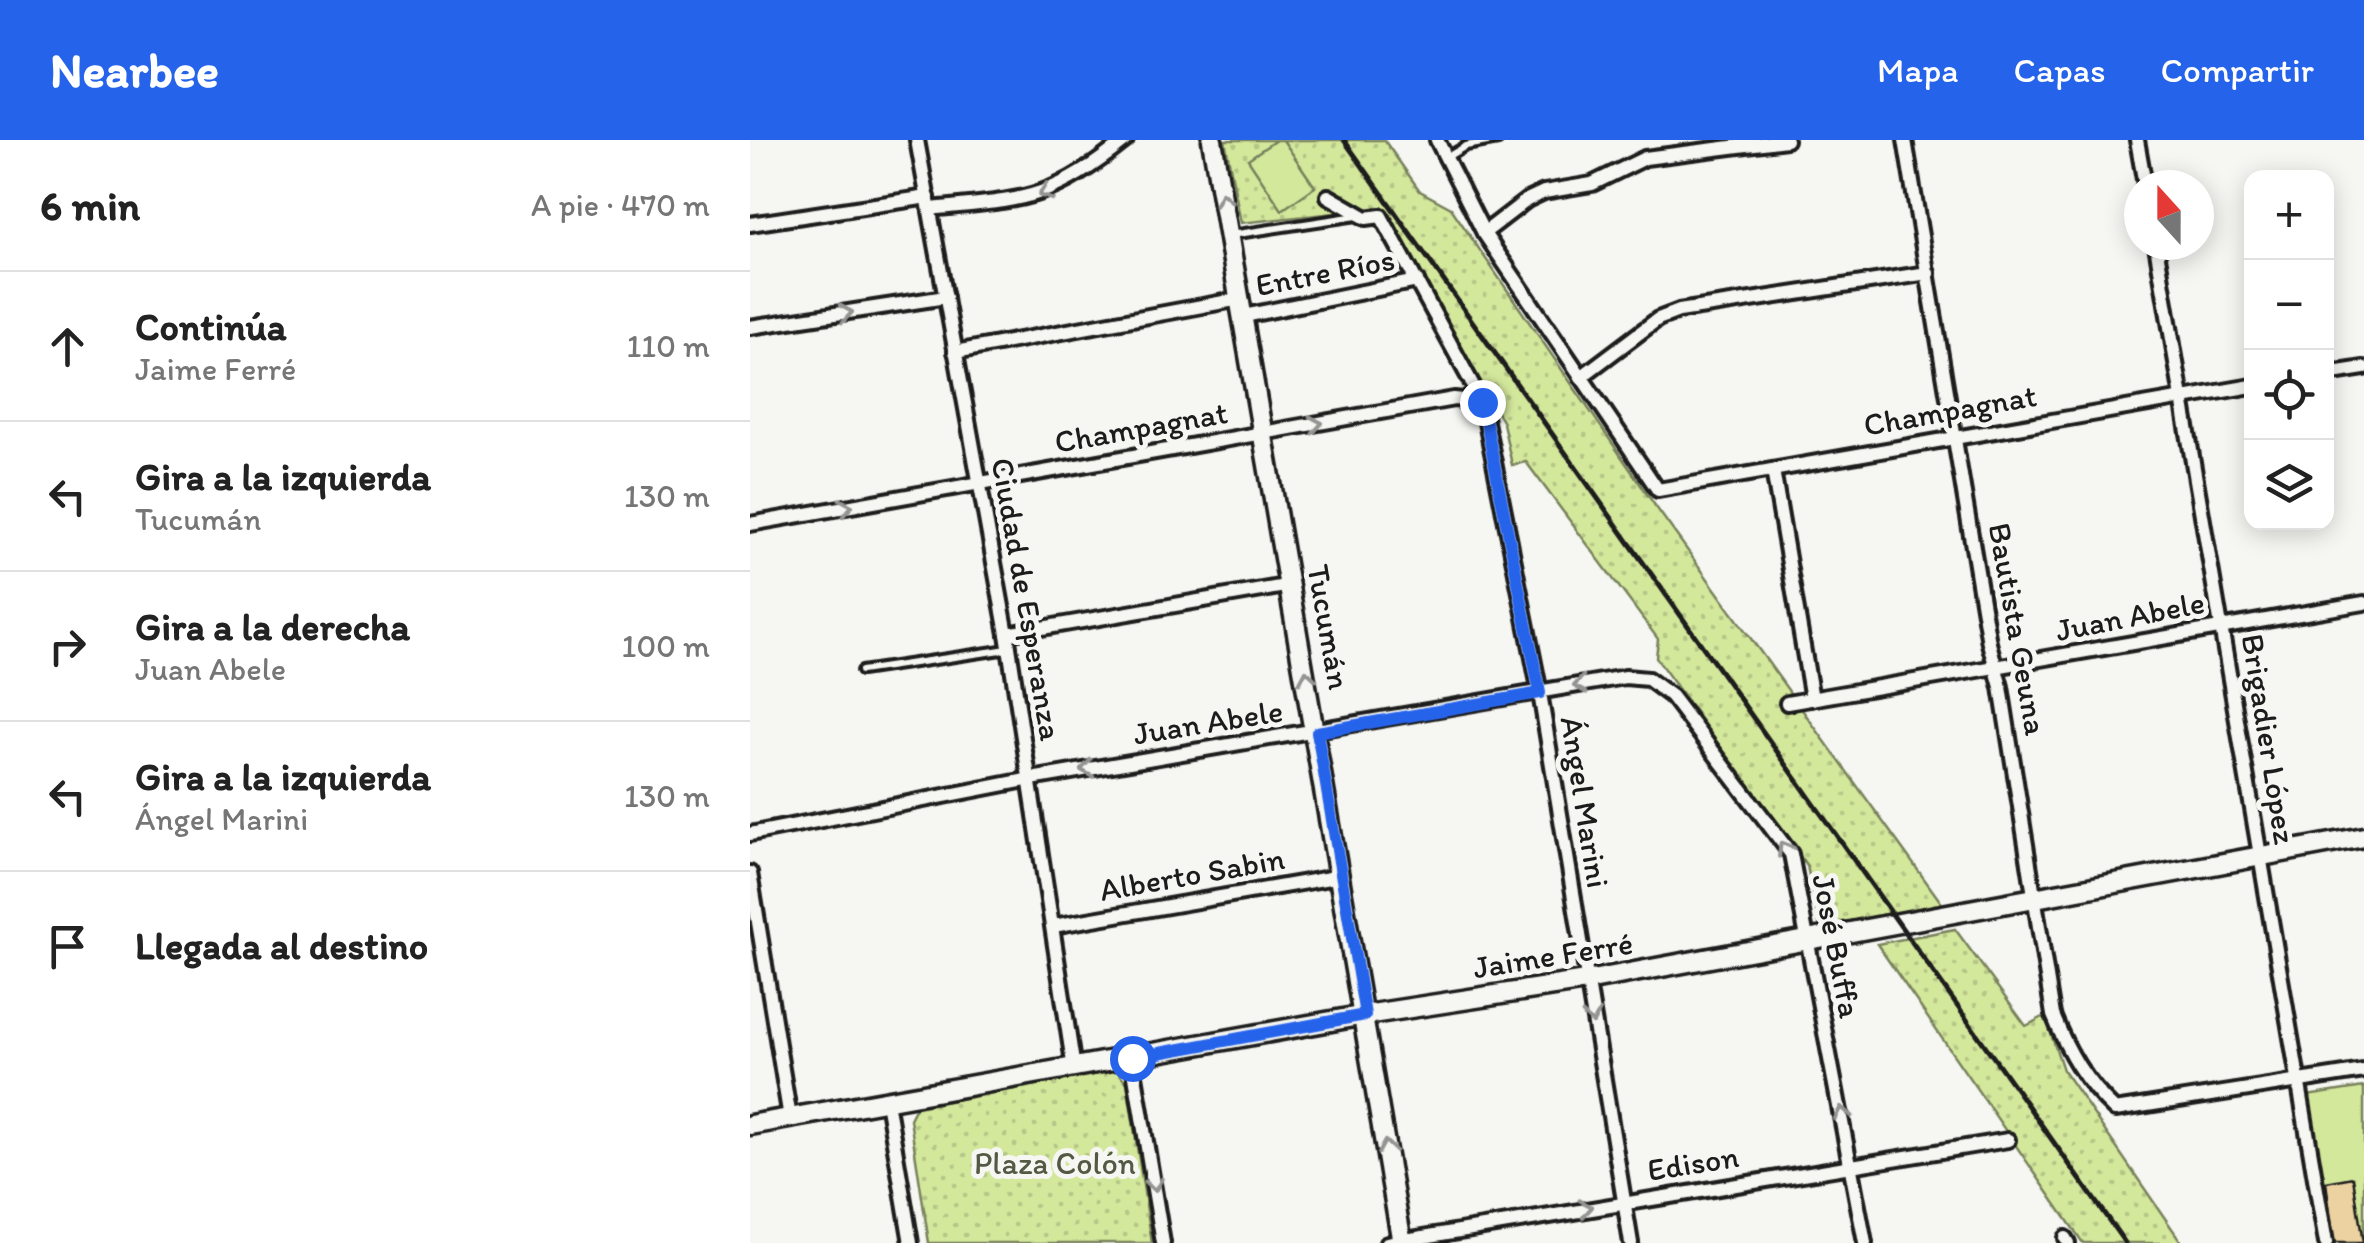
<!DOCTYPE html>
<html lang="es">
<head>
<meta charset="utf-8">
<style>
	:root { --surface:#fff; --page:#f6f6f6; --text:#222; --muted:#767676; --line:#e0e0e0; --accent:#2563eb }
	body { margin:0; font-family:Itim,sans-serif; background:var(--page); color:var(--text) }
	.controls { position:absolute; right:30px; top:30px; display:grid; overflow:hidden; border-radius:20px; box-shadow:0 5px 25px #0003 }
	.controls button { width:90px; height:90px; display:grid; place-items:center; padding:0; border:0; border-bottom:2px solid var(--line); background:var(--surface); color:var(--text); font:50px sans-serif }
	.compass { position:absolute; left:1374px; top:30px; width:90px; height:90px; border-radius:50%; background:var(--surface); box-shadow:0 5px 25px #0003; rotate:339deg }
	.stop { position:absolute; width:30px; height:30px; margin:-22px; border:8px solid #2563eb; border-radius:50%; background:#fff }
	.stop.end { background:#2563eb; border-color:#fff; box-shadow:0 2px 10px #0008 }
	.list { margin:0; padding:0; list-style:none }
	h2 { display:flex; justify-content:space-between; align-items:center; height:130px; margin:0; padding:0 40px; font-size:42px }
	h2 small { font-size:32px; font-weight:400; color:var(--muted) }
	.list li { display:grid; grid-template-columns:65px 1fr auto; gap:30px; align-items:center; box-sizing:border-box; height:150px; padding:0 40px; border-top:2px solid var(--line) }
	.list b { display:block; font-size:38px; white-space:nowrap }
	.list p { margin:0; font-size:32px; white-space:nowrap; color:var(--muted) }
	.list em { font-size:32px; font-style:normal; color:var(--muted) }
	.icon { flex:none; width:55px; height:55px; fill:none; stroke:currentColor; stroke-width:2; stroke-linecap:round; stroke-linejoin:round }
	.map { position:relative; flex:none; width:1614px; height:1103px; overflow:hidden }
	header { display:flex; align-items:center; gap:60px; box-sizing:border-box; height:140px; padding:0 50px; background:var(--accent); color:#fff }
	header strong { font-size:48px }
	nav { display:flex; gap:55px; margin-inline-start:auto; font-size:35px }
	main { display:flex }
	aside { flex:1; background:var(--surface) }
	.map>svg:first-child { display:block }
	.green { fill:url(#green-dots); stroke:#78825c; stroke-width:2.5 }
	.pitch { fill:#d4e89c; stroke:#78825c; stroke-width:2.5 }
	.building { fill:#ecd2a1; stroke:#1c1c1c; stroke-width:2.5 }
	.lines { fill:none; stroke-linecap:round; stroke-linejoin:round }
	.service-casing { stroke:#1c1c1c; stroke-width:14 }
	.minor-casing { stroke:#1c1c1c; stroke-width:20 }
	.tertiary-casing { stroke:#1c1c1c; stroke-width:25 }
	.service { stroke:#f6f6f2; stroke-width:6 }
	.minor { stroke:#f6f6f2; stroke-width:12 }
	.tertiary { stroke:#f6f6f2; stroke-width:18 }
	.rail { stroke:#1c1c1c; stroke-width:5 }
	.oneway { stroke:#949492 }
	.route { stroke:#2563eb; stroke-width:12 }
	.labels { text-anchor:middle; stroke-width:10; stroke-linejoin:round; paint-order:stroke }
	.street-label { font-size:32px; fill:#1c1c1c; stroke:#f6f6f2 }
	.park-label { font-size:32px; fill:#535942; stroke:#f6f6f2 }
</style>
</head>
<body>
<header>
<strong>Nearbee</strong>
<nav><a>Mapa</a><a>Capas</a><a>Compartir</a></nav>
</header>
<main>
<aside>
<h2>6 min<small>A pie · 470 m</small></h2>
<ul class="list">
<li><svg class="icon" aria-label="ahead" viewBox="0 0 24 24"><path d="M12 20V5M6 11l6-6 6 6"/></svg><div><b>Continúa</b><p>Jaime Ferré</p></div><em>110 m</em></li>
<li><svg class="icon" aria-label="left" viewBox="0 0 24 24"><path d="M17 20v-9H6M10 6l-5 5 5 5"/></svg><div><b>Gira a la izquierda</b><p>Tucumán</p></div><em>130 m</em></li>
<li><svg class="icon" aria-label="right" viewBox="0 0 24 24"><path d="M7 20v-9h11M14 6l5 5-5 5"/></svg><div><b>Gira a la derecha</b><p>Juan Abele</p></div><em>100 m</em></li>
<li><svg class="icon" aria-label="left" viewBox="0 0 24 24"><path d="M17 20v-9H6M10 6l-5 5 5 5"/></svg><div><b>Gira a la izquierda</b><p>Ángel Marini</p></div><em>130 m</em></li>
<li><svg class="icon" aria-label="arrive" viewBox="0 0 24 24"><path d="M6 21V4h12l-3 4 3 4H6"/></svg><div><b>Llegada al destino</b></div></li>
</ul>
</aside>
<div class="map">
<svg width="1614" height="1103" viewBox="0 0 1614 1103">
	<defs>
		<pattern id="green-dots" width="8" height="8" patternUnits="userSpaceOnUse" patternTransform="scale(2.5)"><rect width="8" height="8" fill="#d4e89c"/><path d="M2 2h.1M6 6h.1" fill="none" stroke="#b5c686" stroke-width="1.8" stroke-linecap="round"/></pattern>
	</defs>
	<rect width="100%" height="100%" fill="#f6f6f2"/>
	<filter id="ink" filterUnits="userSpaceOnUse"><feTurbulence type="fractalNoise" baseFrequency=".01" numOctaves="2"/><feDisplacementMap in="SourceGraphic" scale="20" xChannelSelector="R" yChannelSelector="G"/><feConvolveMatrix kernelMatrix="1 2 1 2 8 2 1 2 1" color-interpolation-filters="sRGB"/></filter>
	<g filter="url(#ink)">
		<g class="green">
			<polygon points="475,0 634,0 670,51 701,68 906,367 1193,765 1071,792 1057,726 906,518 908,499 776,322 762,325 753,283 633,68 491,83"/>
			<polygon points="1205,789 1276,886 1295,876 1313,930 1432,1103 1333,1103 1127,804"/>
			<polygon points="367,930 377,943 402,1103 179,1103 160,979 166,967"/>
		</g>
		<g class="pitch">
			<polygon points="526,0 533,0 565,47 532,70 498,19"/>
			<polygon points="1614,947 1614,1103 1581,1103 1557,956"/>
		</g>
		<polygon class="building" points="1603,1037 1613,1103 1584,1103 1576,1042"/>
		<g class="lines">
			<defs>
				<g id="service">
					<polyline points="697,17 716,6 748,0"/>
					<polyline points="481,95 607,76"/>
					<polyline points="111,531 258,509"/>
				</g>
				<g id="minor">
					<polyline points="167,0 257,494 324,929"/>
					<polyline points="687,0 734,93 908,350 1502,246"/>
					<path d="M1155,0L1239,503L1251,547L1303,875C1318,912 1335,942 1365,970L1614,931"/>
					<polyline points="1387,0 1395,45"/>
					<polyline points="578,56 616,78 631,76 732,262 790,553 881,1103"/>
					<path d="M180,69C276,59 298,62 376,0"/>
					<polyline points="0,84 178,57"/>
					<polyline points="734,93 777,60 794,52 842,44 895,18 1036,0"/>
					<polyline points="1406,105 1576,1103"/>
					<polyline points="494,176 667,141"/>
					<polyline points="0,187 196,157"/>
					<polyline points="205,212 490,159"/>
					<polyline points="1576,234 1614,228"/>
					<polyline points="831,237 908,179 929,171 1178,133"/>
					<polyline points="1023,330 1062,559"/>
					<polyline points="0,384 704,259 732,262"/>
					<polyline points="257,494 541,445"/>
					<polyline points="1037,563 1614,463"/>
					<polyline points="0,694 281,639 875,537 898,539 921,556 1041,714 1115,1103"/>
					<polyline points="0,733 40,978"/>
					<polyline points="303,786 591,736"/>
					<polyline points="382,918 413,1103"/>
					<polyline points="137,961 161,1103"/>
					<polyline points="1315,1098 1318,1103"/>
					<polyline points="637,1103 1258,1000"/>
				</g>
				<g id="tertiary">
					<polyline points="462,0 652,1103"/>
					<polyline points="0,985 615,875 836,841 1614,697"/>
				</g>
			</defs>
			<use href="#service" class="service-casing"/>
			<use href="#minor" class="minor-casing"/>
			<use href="#tertiary" class="tertiary-casing"/>
			<use href="#service" class="service"/>
			<use href="#minor" class="minor"/>
			<use href="#tertiary" class="tertiary"/>
			<polyline class="rail" points="594,0 1375,1103"/>
		</g>
		<defs><path id="oneway-chevron" d="M-2-3.5L2.5 0L-2 3.5" fill="none" stroke-width="1.6" stroke-linecap="round" stroke-linejoin="round" transform="scale(2.5)"/></defs>
		<g class="oneway">
			<use href="#oneway-chevron" transform="translate(295 53) rotate(159)"/>
			<use href="#oneway-chevron" transform="translate(473 59) rotate(-101)"/>
			<use href="#oneway-chevron" transform="translate(96 173) rotate(-9)"/>
			<use href="#oneway-chevron" transform="translate(566 284) rotate(-10)"/>
			<use href="#oneway-chevron" transform="translate(96 367) rotate(-10)"/>
			<use href="#oneway-chevron" transform="translate(557 537) rotate(-100)"/>
			<use href="#oneway-chevron" transform="translate(830 545) rotate(170)"/>
			<use href="#oneway-chevron" transform="translate(337 629) rotate(171)"/>
			<use href="#oneway-chevron" transform="translate(1034 708) rotate(-121)"/>
			<use href="#oneway-chevron" transform="translate(842 877) rotate(80)"/>
			<use href="#oneway-chevron" transform="translate(1092 973) rotate(-101)"/>
			<use href="#oneway-chevron" transform="translate(636 1007) rotate(-99)"/>
			<use href="#oneway-chevron" transform="translate(404 1045) rotate(81)"/>
			<use href="#oneway-chevron" transform="translate(836 1068) rotate(-10)"/>
		</g>
	</g>
	<g class="lines" filter="url(#ink)">
		<polyline class="route" points="382,918 615,875 567,592 790,553 732,262"/>
	</g>
	<g class="labels">
		<g class="street-label">
			<text transform="translate(575 132) rotate(-11)" y="11">Entre Ríos</text>
			<text transform="translate(1200 270) rotate(-10)" y="11">Champagnat</text>
			<text transform="translate(391 287) rotate(-10)" y="11">Champagnat</text>
			<text transform="translate(277 459) rotate(80)" y="11">Ciudad de Esperanza</text>
			<text transform="translate(1380 476) rotate(-11)" y="11">Juan Abele</text>
			<text transform="translate(579 487) rotate(80)" y="11">Tucumán</text>
			<text transform="translate(1268 489) rotate(80)" y="11">Bautista Geuna</text>
			<text transform="translate(458 582) rotate(-9)" y="11">Juan Abele</text>
			<text transform="translate(1519 599) rotate(81)" y="11">Brigadier López</text>
			<text transform="translate(835 662) rotate(81)" y="11">Ángel Marini</text>
			<text transform="translate(442 734) rotate(-10)" y="11">Alberto Sabin</text>
			<text transform="translate(1087 806) rotate(79)" y="11">José Buffa</text>
			<text transform="translate(803 815) rotate(-9)" y="11">Jaime Ferré</text>
			<text transform="translate(943 1023) rotate(-9)" y="11">Edison</text>
		</g>
		<g class="park-label">
			<text x="305" y="1034">Plaza Colón</text>
		</g>
	</g>
</svg>
<div class="controls">
<button>+</button>
<button>−</button>
<button><svg class="icon" aria-label="locate" viewBox="0 0 24 24"><circle cx="12" cy="12" r="6"/><path d="M12 2v4M12 18v4M2 12h4M18 12h4"/></svg></button>
<button><svg class="icon" aria-label="layers" viewBox="0 0 24 24"><path d="M12 4l9 5-9 5-9-5zM3 14l9 5 9-5"/></svg></button>
</div>
<svg class="compass" viewBox="-18 -18 36 36"><path d="M0-13l5 13h-10z" fill="#e53935"/><path d="M0 13l5-13h-10z" fill="#767676"/></svg>
<div class="stop" style="left:382px;top:918px"></div>
<div class="stop end" style="left:732px;top:262px"></div>
</div>
</main>
</body>
</html>
